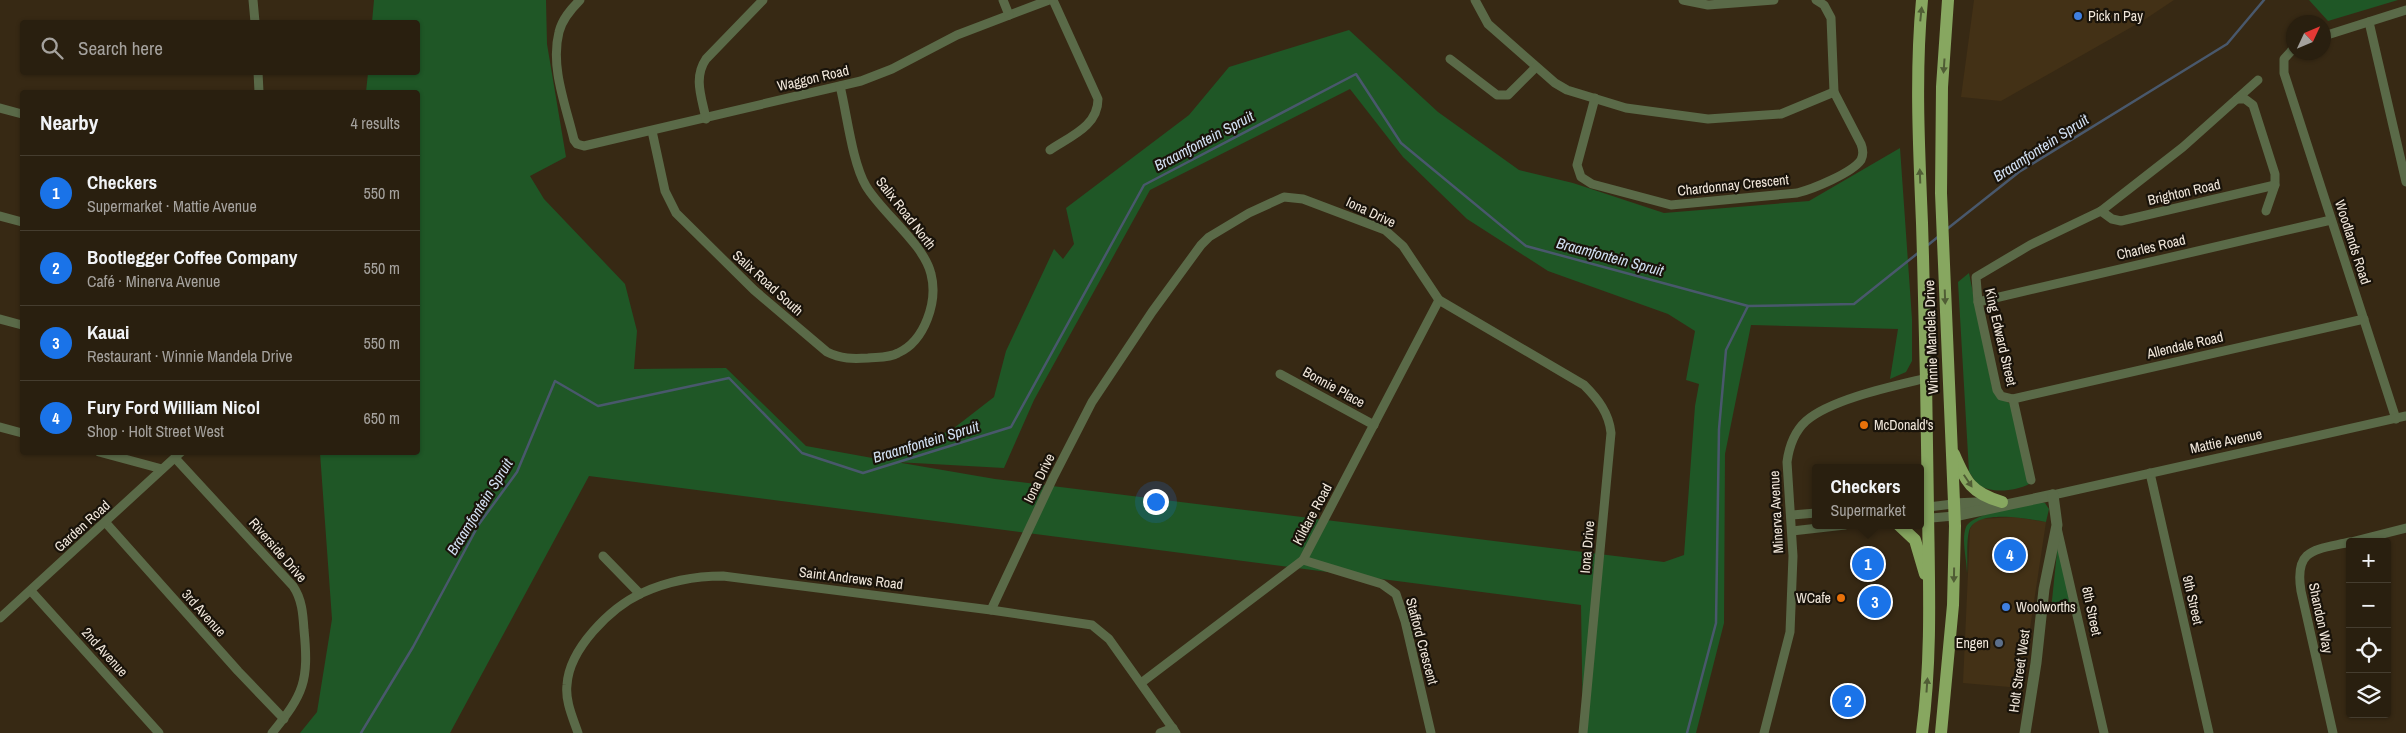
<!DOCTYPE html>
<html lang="en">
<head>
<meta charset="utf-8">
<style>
	:root { --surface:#291f0f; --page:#312718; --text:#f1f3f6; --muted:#a5a29e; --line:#453d2f; --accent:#1a73e8 }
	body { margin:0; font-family:"Archivo Narrow",sans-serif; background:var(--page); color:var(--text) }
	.controls { position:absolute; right:15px; bottom:15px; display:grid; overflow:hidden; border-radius:5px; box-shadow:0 1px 4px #0004 }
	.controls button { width:45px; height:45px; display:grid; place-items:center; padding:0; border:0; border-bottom:1px solid var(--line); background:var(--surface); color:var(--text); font:25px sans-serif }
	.compass { position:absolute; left:2286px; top:15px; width:45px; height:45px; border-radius:50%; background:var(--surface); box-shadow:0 1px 4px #0004; rotate:46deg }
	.you { position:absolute; left:1155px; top:501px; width:18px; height:18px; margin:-12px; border:4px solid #fff; border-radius:50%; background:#1a73e8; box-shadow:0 0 0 8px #1a73e833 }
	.badge { display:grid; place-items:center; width:32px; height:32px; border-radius:50%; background:var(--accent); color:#fff; font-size:16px; font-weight:700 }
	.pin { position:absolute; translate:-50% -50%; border:2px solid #fff; box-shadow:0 1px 5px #0006 }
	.popup { position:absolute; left:1812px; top:464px; width:112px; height:65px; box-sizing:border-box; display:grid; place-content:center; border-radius:5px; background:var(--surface); filter:drop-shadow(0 1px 4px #0005); font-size:16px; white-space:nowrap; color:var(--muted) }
	.popup b { font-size:19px; color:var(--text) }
	.popup::after { content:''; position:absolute; left:50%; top:100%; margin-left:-10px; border:10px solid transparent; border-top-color:var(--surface) }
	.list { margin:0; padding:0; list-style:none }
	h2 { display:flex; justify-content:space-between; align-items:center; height:65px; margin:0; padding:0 20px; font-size:21px }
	h2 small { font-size:16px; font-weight:400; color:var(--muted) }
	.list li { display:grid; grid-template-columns:32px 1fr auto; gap:15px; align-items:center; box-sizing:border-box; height:75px; padding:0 20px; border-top:1px solid var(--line) }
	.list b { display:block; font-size:19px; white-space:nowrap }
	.list p { margin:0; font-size:16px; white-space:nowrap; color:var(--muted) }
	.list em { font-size:16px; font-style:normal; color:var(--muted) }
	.icon { flex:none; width:28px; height:28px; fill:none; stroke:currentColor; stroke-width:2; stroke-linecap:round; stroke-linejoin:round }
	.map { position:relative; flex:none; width:2406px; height:733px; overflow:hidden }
	.search { position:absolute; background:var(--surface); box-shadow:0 1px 4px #0004; left:20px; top:20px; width:400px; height:55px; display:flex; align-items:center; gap:12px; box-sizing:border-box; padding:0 18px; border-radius:5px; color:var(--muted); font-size:19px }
	.panel { position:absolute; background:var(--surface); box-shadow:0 1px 4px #0004; left:20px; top:90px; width:400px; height:365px; border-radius:5px }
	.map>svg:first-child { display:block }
	.built { fill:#433116 }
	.green { fill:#1f5726; fill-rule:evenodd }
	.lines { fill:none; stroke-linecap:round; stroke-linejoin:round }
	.stream { stroke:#49586c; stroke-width:2.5 }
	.minor { stroke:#5a6a48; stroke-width:9 }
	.tertiary { stroke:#5a6a48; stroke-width:11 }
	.primary { stroke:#87a760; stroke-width:12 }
	.oneway { fill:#505d35 }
	.shop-dot { fill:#3f7fe0; stroke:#19130a; stroke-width:2 }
	.food-dot { fill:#e8710a; stroke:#19130a; stroke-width:2 }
	.service-dot { fill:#5c6f8a; stroke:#19130a; stroke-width:2 }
	.labels { text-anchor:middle; stroke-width:4.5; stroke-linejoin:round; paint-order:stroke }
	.poi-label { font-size:14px; fill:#f1e7db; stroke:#19130a; text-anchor:start }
	.street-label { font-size:14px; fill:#f1e7db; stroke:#19130a }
	.water-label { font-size:15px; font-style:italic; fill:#d3e1f4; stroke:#19130a }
</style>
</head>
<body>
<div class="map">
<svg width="2406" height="733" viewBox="0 0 2406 733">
	<rect width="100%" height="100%" fill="#372914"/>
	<g class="built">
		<polygon points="1974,0 2174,0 2144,20 2001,101 1961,97"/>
		<polygon points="2015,517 2046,522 2021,688 1963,683 1970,529 1974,522 1979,519"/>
	</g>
	<g class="green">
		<path d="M374,0H546L547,44L566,157L530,176L544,199L625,284L637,331L634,369L726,368L806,446L889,461L954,428L994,397L1006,351L1054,249L1063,259L1074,244L1066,208L1189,115L1229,67L1349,30L1438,112L1519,170L1573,183L1664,213L1809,201L1900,148L1912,319V361L1906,372L1890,379L1898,329L1751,325L1725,454L1724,623L1696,733H1583L1581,605L589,476L450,733H300L317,712L332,619L320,453L418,452V92H366L368,73L418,72V22H372ZM1350,89L1403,157L1467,219L1548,271L1668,314L1695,331L1686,380L1699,384L1695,406L1684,555L1664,562L995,479L896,462L1004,468L1034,400L1150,190Z"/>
		<polygon points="2309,0 2398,0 2328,21"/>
		<path d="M1969,273L1992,387L1997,396L2014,406L2029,484C2016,491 1992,494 1979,485C1975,482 1972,476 1969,472L1958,282Z"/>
		<path d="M2039,502L2045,503L2049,509L2046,522C2029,519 1976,508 1969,531C1966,543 1968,560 1967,574C1967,560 1961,540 1966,527C1972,513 2024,505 2039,502Z"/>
		<polygon points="2058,542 2071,607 2051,610"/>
	</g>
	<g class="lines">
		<g class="stream">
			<polyline points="1947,229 2019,172 2227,44 2264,0"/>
			<polyline points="1928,245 1939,236"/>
			<polyline points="361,733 413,647 479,524 517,472 555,381 598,406 729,378 802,453 863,473 1011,427 1144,185 1356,74 1401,143 1526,246 1748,306 1854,304 1918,253"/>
			<polyline points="1687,733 1716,623 1719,429 1726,350 1748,306"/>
		</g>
		<g class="minor">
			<polyline points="253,0 255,22"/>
			<path d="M580,0C571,9 562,19 559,32C550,67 566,106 574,140L577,144L584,146L861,81L892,69L957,35L1049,0"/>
			<polyline points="1003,0 1009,15"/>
			<polyline points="1475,0 1488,24 1555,83 1567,90 1626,108 1708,119 1781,114 1834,92"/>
			<polyline points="1683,0 1708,5 1774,0"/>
			<polyline points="2369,22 2406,182"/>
			<polyline points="2324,36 2406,10"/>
			<polyline points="2294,48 2284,59 2284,73 2396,419"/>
			<polyline points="1450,59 1497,95 1508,95 1536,67"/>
			<polyline points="258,72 259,92"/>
			<polyline points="2258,80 2183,147 2101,211 2030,245 1976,277 1978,302 1997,390 2001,396 2013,399 2364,319"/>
			<path d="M1595,98L1577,165L1581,177L1592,184L1671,205L1797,193C1813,189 1852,173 1861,160C1864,154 1863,149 1861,144L1834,92L1831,18L1824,5L1816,0"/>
			<polyline points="2237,99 2245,99 2253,105 2275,174 2275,185 2266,211"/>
			<polyline points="0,108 22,114"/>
			<path d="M706,119C702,98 693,78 706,59L763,0"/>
			<path d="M652,131L665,191L676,213L754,290L827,352C841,359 853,359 868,358C878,357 889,358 898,353C925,341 938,301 931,274C924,244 882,213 866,186C852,162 847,114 840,86"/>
			<path d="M1050,150C1071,136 1098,126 1098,99L1053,0"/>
			<polyline points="2101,211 2112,219 2121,221 2275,185"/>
			<polyline points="0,216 22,222"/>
			<polyline points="1978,302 2331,220"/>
			<polyline points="0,319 22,325"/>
			<polyline points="1280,374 1374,425"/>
			<polyline points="2013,399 2031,480"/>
			<polyline points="0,427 22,433"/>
			<polyline points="99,452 162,469"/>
			<path d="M175,458L293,586C302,599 303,614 304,630C309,681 304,694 272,733"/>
			<polyline points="2150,473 2209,733"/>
			<polyline points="2053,495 2406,416"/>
			<polyline points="1920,508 1953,504"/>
			<polyline points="1792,515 1816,513"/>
			<polyline points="1920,519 1954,516"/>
			<polyline points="106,523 238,671 284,719"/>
			<polyline points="2057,528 2104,733"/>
			<polyline points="1792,531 1845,525"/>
			<polyline points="2351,542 2406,528"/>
			<polyline points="603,556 640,594"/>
			<polyline points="1303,560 1382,584 1396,594 1405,621 1431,733"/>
			<polyline points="31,591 159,733"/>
			<path d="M991,610L1053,478L1092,402L1152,312L1201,245L1209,237L1249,213L1284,197L1303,199L1385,230L1403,246L1439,300L1584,385C1598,399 1609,413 1611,433L1583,733"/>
			<polyline points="0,618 181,452"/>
			<polyline points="1141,683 1303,560 1439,300"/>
			<path d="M578,733C573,718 565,701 567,685C569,649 610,608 642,593C668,581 694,576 723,576L991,610L1092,625L1109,639L1176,733"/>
			<polyline points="1160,733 1173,728"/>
			<path d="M1764,733L1790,632L1793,556L1787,462C1789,447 1795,431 1806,421C1831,399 1894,386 1927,378"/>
			<path d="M2333,733L2301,591C2294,548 2315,550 2350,542"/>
		</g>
		<g class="tertiary">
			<polyline points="1953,504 1999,502"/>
			<polyline points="1954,516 2053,495"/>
			<polyline points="2025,733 2036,663 2044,589 2057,525 2053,495"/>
		</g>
		<g class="primary">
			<path d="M1954,454C1966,482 1971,493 2002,502"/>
			<polyline points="1899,525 1915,540 1925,574"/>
			<path d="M1922,733C1932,658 1929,585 1928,510C1927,414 1925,319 1922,223C1919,149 1915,74 1922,0"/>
			<polyline points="1941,733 1953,605 1955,526 1941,193 1942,87 1948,0"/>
		</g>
	</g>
	<defs><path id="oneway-solid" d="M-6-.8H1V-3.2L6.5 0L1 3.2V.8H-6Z" transform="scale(1.25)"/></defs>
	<g class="oneway">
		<use href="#oneway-solid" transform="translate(1921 14) rotate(-84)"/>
		<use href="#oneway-solid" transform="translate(1944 66) rotate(94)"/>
		<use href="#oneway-solid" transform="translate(1920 176) rotate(-92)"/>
		<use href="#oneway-solid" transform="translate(1945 297) rotate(88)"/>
		<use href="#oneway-solid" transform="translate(1968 481) rotate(56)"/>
		<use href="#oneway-solid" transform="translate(1954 575) rotate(91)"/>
		<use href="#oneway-solid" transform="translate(1927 685) rotate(-86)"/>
	</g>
	<g class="shop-dot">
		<circle cx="2078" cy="16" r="5"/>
		<circle cx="2006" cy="607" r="5"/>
	</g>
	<g class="food-dot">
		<circle cx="1864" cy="425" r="5"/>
		<circle cx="1841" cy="598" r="5"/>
	</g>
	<circle class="service-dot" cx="1999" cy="643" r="5"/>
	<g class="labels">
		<g class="poi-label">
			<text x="2088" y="21">Pick n Pay</text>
			<text x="1874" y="430">McDonald's</text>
			<text x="1831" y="603" text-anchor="end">WCafe</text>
			<text x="2016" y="612">Woolworths</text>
			<text x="1989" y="648" text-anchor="end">Engen</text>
		</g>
		<g class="street-label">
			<text transform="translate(813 78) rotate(-13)" y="5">Waggon Road</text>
			<text transform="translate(1733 185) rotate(-6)" y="5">Chardonnay Crescent</text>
			<text transform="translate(2184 192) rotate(-13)" y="5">Brighton Road</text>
			<text transform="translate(1371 212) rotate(25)" y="5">Iona Drive</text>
			<text transform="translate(906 213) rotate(52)" y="5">Salix Road North</text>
			<text transform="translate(2353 242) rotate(72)" y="5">Woodlands Road</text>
			<text transform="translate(2151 247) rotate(-13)" y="5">Charles Road</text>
			<text transform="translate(768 283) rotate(42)" y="5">Salix Road South</text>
			<text transform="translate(1931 337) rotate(-92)" y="5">Winnie Mandela Drive</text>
			<text transform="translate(2001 337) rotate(77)" y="5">King Edward Street</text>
			<text transform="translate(2185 345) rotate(-13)" y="5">Allendale Road</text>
			<text transform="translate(1334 387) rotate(29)" y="5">Bonnie Place</text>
			<text transform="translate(2226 441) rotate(-12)" y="5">Mattie Avenue</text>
			<text transform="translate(1039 478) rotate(-64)" y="5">Iona Drive</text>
			<text transform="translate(1776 512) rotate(-93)" y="5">Minerva Avenue</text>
			<text transform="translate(1312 514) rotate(-62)" y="5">Kildare Road</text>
			<text transform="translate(82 526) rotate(-42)" y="5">Garden Road</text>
			<text transform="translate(1587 547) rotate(-85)" y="5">Iona Drive</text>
			<text transform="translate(278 550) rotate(49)" y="5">Riverside Drive</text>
			<text transform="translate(851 578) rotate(7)" y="5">Saint Andrews Road</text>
			<text transform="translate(2193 600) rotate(77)" y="5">9th Street</text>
			<text transform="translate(2092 611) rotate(78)" y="5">8th Street</text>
			<text transform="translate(204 613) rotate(48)" y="5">3rd Avenue</text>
			<text transform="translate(2321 618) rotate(78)" y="5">Shandon Way</text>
			<text transform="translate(1422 641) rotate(75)" y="5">Stafford Crescent</text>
			<text transform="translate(105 652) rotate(48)" y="5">2nd Avenue</text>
			<text transform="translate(2019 671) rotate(-82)" y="5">Holt Street West</text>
		</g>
		<g class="water-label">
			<text transform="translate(1204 141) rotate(-28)" y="5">Braamfontein Spruit</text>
			<text transform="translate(2041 148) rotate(-33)" y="5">Braamfontein Spruit</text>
			<text transform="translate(1610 257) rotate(15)" y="5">Braamfontein Spruit</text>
			<text transform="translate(926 442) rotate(-17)" y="5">Braamfontein Spruit</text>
			<text transform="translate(480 507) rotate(-58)" y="5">Braamfontein Spruit</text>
		</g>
	</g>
</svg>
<div class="controls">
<button>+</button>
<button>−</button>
<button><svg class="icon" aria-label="locate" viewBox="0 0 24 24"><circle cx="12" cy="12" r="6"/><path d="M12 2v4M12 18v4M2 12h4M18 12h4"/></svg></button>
<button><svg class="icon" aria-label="layers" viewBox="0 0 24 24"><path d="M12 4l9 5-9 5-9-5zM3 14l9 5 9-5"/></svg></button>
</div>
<svg class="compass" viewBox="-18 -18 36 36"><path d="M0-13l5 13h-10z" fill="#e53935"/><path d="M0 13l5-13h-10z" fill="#a5a29e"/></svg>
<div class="you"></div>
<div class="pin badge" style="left:1868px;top:564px">1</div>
<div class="popup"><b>Checkers</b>Supermarket</div>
<div class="pin badge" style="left:1848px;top:701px">2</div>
<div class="pin badge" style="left:1875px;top:602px">3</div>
<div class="pin badge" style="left:2010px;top:555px">4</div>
<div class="search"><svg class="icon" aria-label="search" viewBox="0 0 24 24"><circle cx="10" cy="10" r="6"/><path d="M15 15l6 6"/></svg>Search here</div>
<section class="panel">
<h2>Nearby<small>4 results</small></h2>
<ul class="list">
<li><span class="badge">1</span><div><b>Checkers</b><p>Supermarket · Mattie Avenue</p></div><em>550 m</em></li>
<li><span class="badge">2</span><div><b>Bootlegger Coffee Company</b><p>Café · Minerva Avenue</p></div><em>550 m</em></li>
<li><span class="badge">3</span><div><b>Kauai</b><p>Restaurant · Winnie Mandela Drive</p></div><em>550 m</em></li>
<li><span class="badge">4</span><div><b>Fury Ford William Nicol</b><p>Shop · Holt Street West</p></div><em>650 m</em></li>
</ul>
</section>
</div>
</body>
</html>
